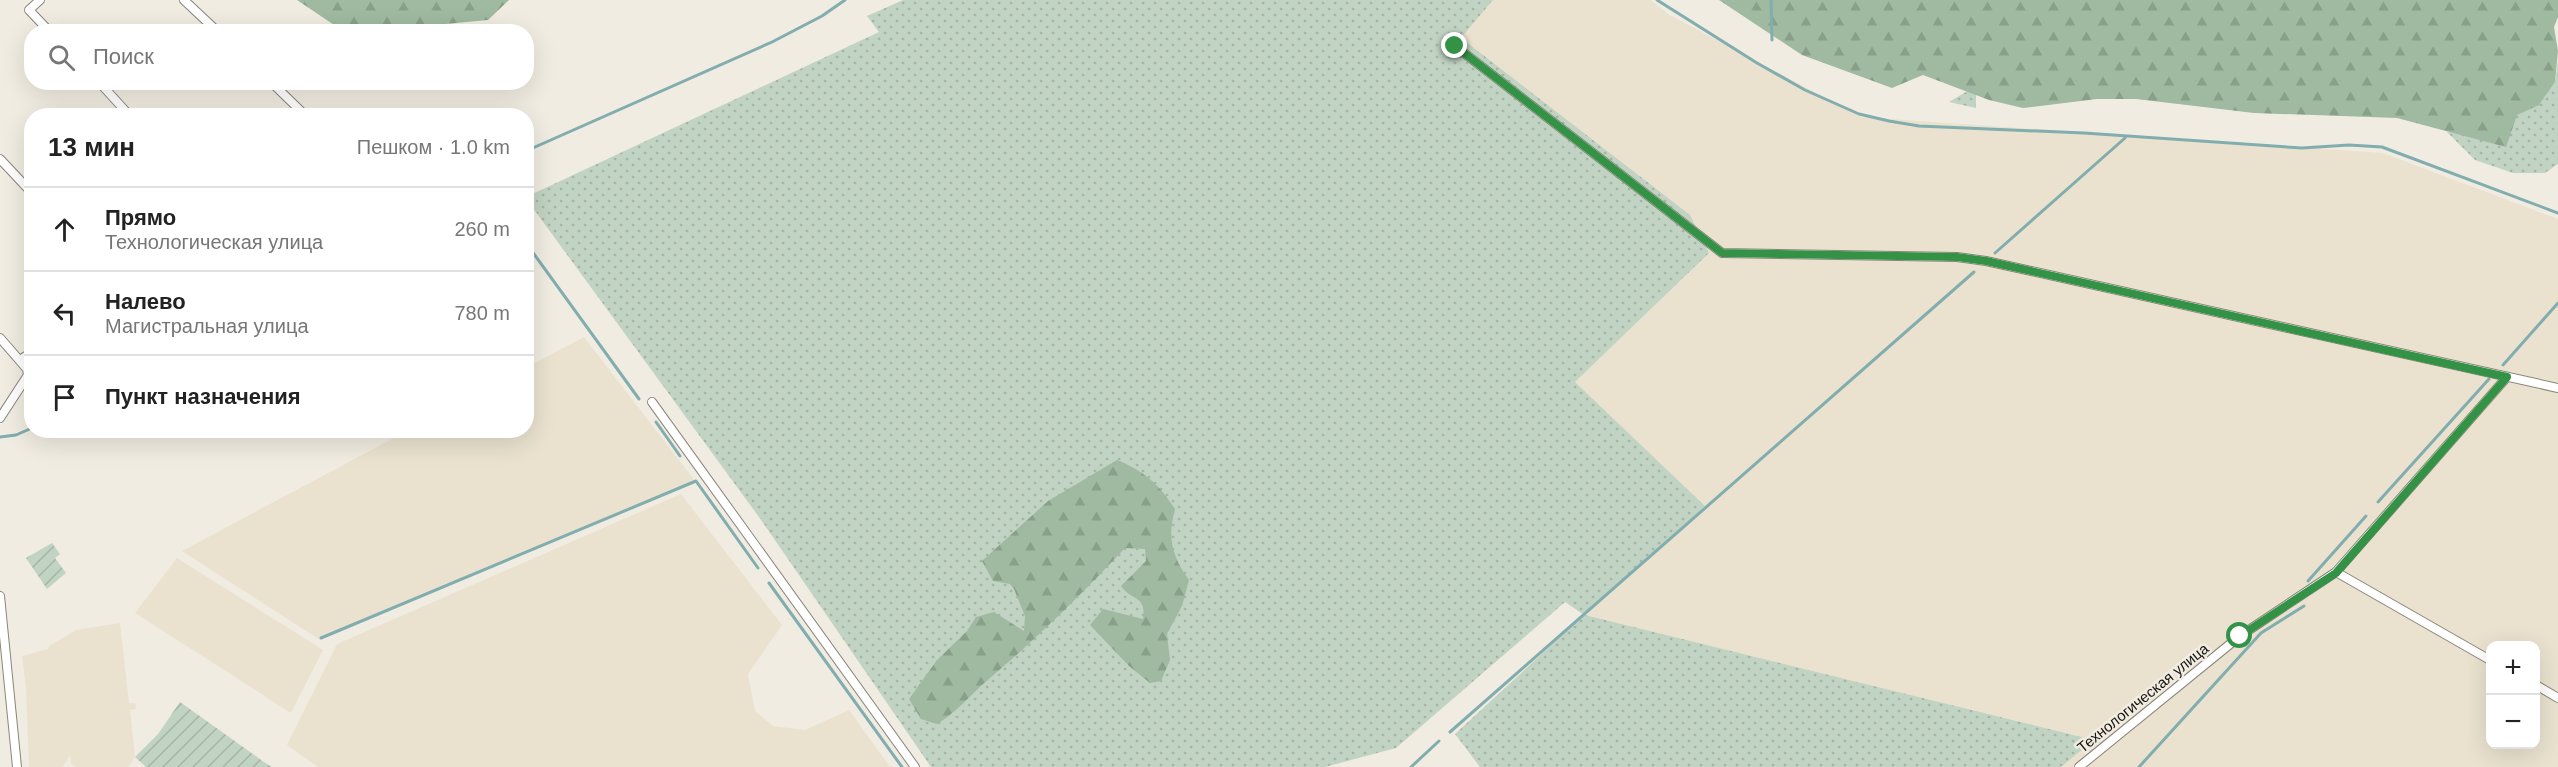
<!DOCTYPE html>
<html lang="ru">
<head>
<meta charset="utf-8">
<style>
	:root { --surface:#fff; --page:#f6f6f6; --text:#222; --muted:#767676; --line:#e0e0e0 }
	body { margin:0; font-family:Helvetica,sans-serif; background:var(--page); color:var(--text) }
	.controls { position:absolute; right:18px; bottom:18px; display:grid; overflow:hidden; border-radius:12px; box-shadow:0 6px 24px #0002 }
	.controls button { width:54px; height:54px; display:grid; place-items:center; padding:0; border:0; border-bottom:2px solid var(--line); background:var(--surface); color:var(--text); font:30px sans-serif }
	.stop { position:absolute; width:18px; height:18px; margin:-14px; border:4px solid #339245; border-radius:50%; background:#fff }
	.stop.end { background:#339245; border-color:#fff; box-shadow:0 2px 6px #0008 }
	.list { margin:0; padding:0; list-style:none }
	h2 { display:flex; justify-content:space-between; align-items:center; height:78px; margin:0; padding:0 24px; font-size:26px }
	h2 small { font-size:20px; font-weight:400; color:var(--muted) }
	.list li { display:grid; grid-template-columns:39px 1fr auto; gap:18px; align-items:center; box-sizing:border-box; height:84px; padding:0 24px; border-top:2px solid var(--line) }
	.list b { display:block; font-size:22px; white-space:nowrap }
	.list p { margin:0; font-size:20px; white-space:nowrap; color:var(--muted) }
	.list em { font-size:20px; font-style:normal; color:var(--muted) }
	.icon { flex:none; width:33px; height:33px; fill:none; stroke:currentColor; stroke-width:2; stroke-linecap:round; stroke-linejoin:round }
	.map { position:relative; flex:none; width:2558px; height:767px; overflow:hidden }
	.search { position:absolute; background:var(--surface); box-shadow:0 6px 24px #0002; left:24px; top:24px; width:510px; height:66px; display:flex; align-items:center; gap:15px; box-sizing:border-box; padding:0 21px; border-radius:24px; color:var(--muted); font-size:22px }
	.panel { position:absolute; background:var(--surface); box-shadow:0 6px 24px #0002; left:24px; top:108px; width:510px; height:330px; border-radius:24px }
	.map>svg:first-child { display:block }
	.built { fill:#eae2cf; fill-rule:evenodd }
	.grass { fill:url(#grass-dots) }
	.forest { fill:url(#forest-firs) }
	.garden { fill:url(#garden-furrows) }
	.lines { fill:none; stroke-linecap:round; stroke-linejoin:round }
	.stream { stroke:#81adaf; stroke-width:3 }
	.street-casing { stroke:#8a857b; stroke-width:10 }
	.street { stroke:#fff; stroke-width:8 }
	.route { stroke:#339245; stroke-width:8 }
	.labels { text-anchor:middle; stroke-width:5; stroke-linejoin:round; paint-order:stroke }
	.street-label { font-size:15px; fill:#15130f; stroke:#f1ece1 }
</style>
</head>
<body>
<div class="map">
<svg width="2558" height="767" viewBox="0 0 2558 767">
	<defs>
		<pattern id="grass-dots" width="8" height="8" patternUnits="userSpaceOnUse" patternTransform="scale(1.5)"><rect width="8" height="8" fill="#c1d3c2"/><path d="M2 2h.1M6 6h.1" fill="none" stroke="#a5b4a6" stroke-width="1.8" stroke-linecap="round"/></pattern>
		<pattern id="forest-firs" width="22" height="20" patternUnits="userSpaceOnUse" patternTransform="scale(1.5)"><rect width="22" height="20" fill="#9fbaa0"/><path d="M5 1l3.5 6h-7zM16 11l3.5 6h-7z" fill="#889f89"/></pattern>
		<pattern id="garden-furrows" width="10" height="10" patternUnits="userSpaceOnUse" patternTransform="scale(1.5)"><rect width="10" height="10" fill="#c1d3c2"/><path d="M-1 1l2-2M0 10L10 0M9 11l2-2" fill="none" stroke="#a5b4a6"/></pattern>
	</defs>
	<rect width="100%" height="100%" fill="#f1ece1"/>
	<g class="built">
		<path d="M1493,0H1651L1668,14L1861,117L2383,153L2558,219V767H2061L2094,740L1585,615L1705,506L1575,382L1709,253L1573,127L1461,38ZM2490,646H2536V744H2490Z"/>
		<polygon points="584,337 695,481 320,640 182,551 407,431 526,430 527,367"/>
		<polygon points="681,494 782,625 748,674 755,711 773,726 805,730 849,710 890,767 318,767 287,745 337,644"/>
		<polygon points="177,558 323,650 291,713 135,613"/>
		<polygon points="120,623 129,703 135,703 136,709 130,710 135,757 128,767 76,767 71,764 70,755 63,767 29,767 26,688 22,656 48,649 49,646 76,630"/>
	</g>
	<g class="grass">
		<polygon points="903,0 1493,0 1461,38 1690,215 1709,253 1575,382 1705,506 1585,615 2094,740 2061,767 1480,767 1455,734 1584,615 1565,602 1396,748 1325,767 931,767 759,517 527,200 526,197 879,32 867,16"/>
		<polygon points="2558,61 2558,164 2545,173 2513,173 2475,160 2447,132 2517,115 2555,82"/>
		<polygon points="1976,86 1976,108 1949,102"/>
	</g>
	<g class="forest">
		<polygon points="297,0 509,0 488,20 403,28 399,31 343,31"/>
		<polygon points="1719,0 2558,0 2558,17 2554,27 2558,51 2555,82 2539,105 2517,115 2506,147 2397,118 2254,113 2136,99 2097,99 2023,108 1989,100 1923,75 1892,88 1802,55"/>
		<path d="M1117,460C1144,471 1159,484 1175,509C1167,538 1172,556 1189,580L1182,606L1167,634L1170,660L1161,681L1150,683L1129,666L1090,625L1103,609L1143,619C1147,595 1131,601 1121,586L1146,561L1145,549L1125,548C1080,596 1033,642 982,685C967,699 955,713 937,724L921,719L909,699L937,660L967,631L976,617L994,612L1024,631L1025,616L1014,589L1010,584L993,581L982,561L1048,501Z"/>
	</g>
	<g class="garden">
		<polygon points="52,543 60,554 55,558 66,573 47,589 26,558"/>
		<polygon points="180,702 264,762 272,767 146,767 135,757 158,734"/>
	</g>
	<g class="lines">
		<g class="stream">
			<polyline points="1657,0 1757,63 1805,90 1859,114 1889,121 1919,126 2084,133 2302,148 2349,145 2382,147 2558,213"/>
			<polyline points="1771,0 1772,40"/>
			<polyline points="526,151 772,42 822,16 845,0"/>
			<polyline points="526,243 639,399"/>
			<polyline points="1995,253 2125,138"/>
			<polyline points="2503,365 2558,303"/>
			<polyline points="656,422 680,456"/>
			<polyline points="0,437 16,435 32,428"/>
			<polyline points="2378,502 2489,379"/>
			<polyline points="2308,581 2366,516"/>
			<polyline points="769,583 902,767"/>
			<polyline points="321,638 696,481 758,568"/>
			<polyline points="1450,732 1974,272"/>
			<polyline points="1411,767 1439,741"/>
			<polyline points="2139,767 2261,633 2304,606"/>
		</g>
		<defs>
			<g id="street">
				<polyline points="40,0 29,10 50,32"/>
				<polyline points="184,0 218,32"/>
				<polyline points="1455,46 1722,253 1957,257 1986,261 2558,388"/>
				<polyline points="99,82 130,116"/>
				<polyline points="271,82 306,116"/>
				<polyline points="0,159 32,193"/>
				<polyline points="0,338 27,369 28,375 0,418"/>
				<polyline points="20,360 32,352"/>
				<polyline points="652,402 915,767"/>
				<polyline points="2336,572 2490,660"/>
				<polyline points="0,596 17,767"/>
				<polyline points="2536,685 2558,698"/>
				<polyline points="2079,767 2240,636 2336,572 2507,377"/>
			</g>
		</defs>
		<use href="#street" class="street-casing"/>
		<use href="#street" class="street"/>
	</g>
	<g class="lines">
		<polyline class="route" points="1455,46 1722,253 1957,257 1986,261 2507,377 2336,573 2240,636"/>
	</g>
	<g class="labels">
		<g class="street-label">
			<text transform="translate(2143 698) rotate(-39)" y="5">Технологическая улица</text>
		</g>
	</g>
</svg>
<div class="controls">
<button>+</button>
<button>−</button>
</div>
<div class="stop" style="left:2240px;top:636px"></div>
<div class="stop end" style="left:1455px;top:46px"></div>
<div class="search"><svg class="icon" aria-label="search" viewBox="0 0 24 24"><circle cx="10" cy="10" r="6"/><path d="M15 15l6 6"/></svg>Поиск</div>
<section class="panel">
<h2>13 мин<small>Пешком · 1.0 km</small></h2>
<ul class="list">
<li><svg class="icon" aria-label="ahead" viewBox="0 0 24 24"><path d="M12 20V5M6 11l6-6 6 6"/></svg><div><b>Прямо</b><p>Технологическая улица</p></div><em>260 m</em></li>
<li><svg class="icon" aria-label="left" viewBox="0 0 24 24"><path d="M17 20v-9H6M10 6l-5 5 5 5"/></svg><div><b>Налево</b><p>Магистральная улица</p></div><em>780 m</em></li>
<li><svg class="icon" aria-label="arrive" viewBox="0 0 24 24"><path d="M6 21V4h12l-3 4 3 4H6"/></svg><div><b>Пункт назначения</b></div></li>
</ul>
</section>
</div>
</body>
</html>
